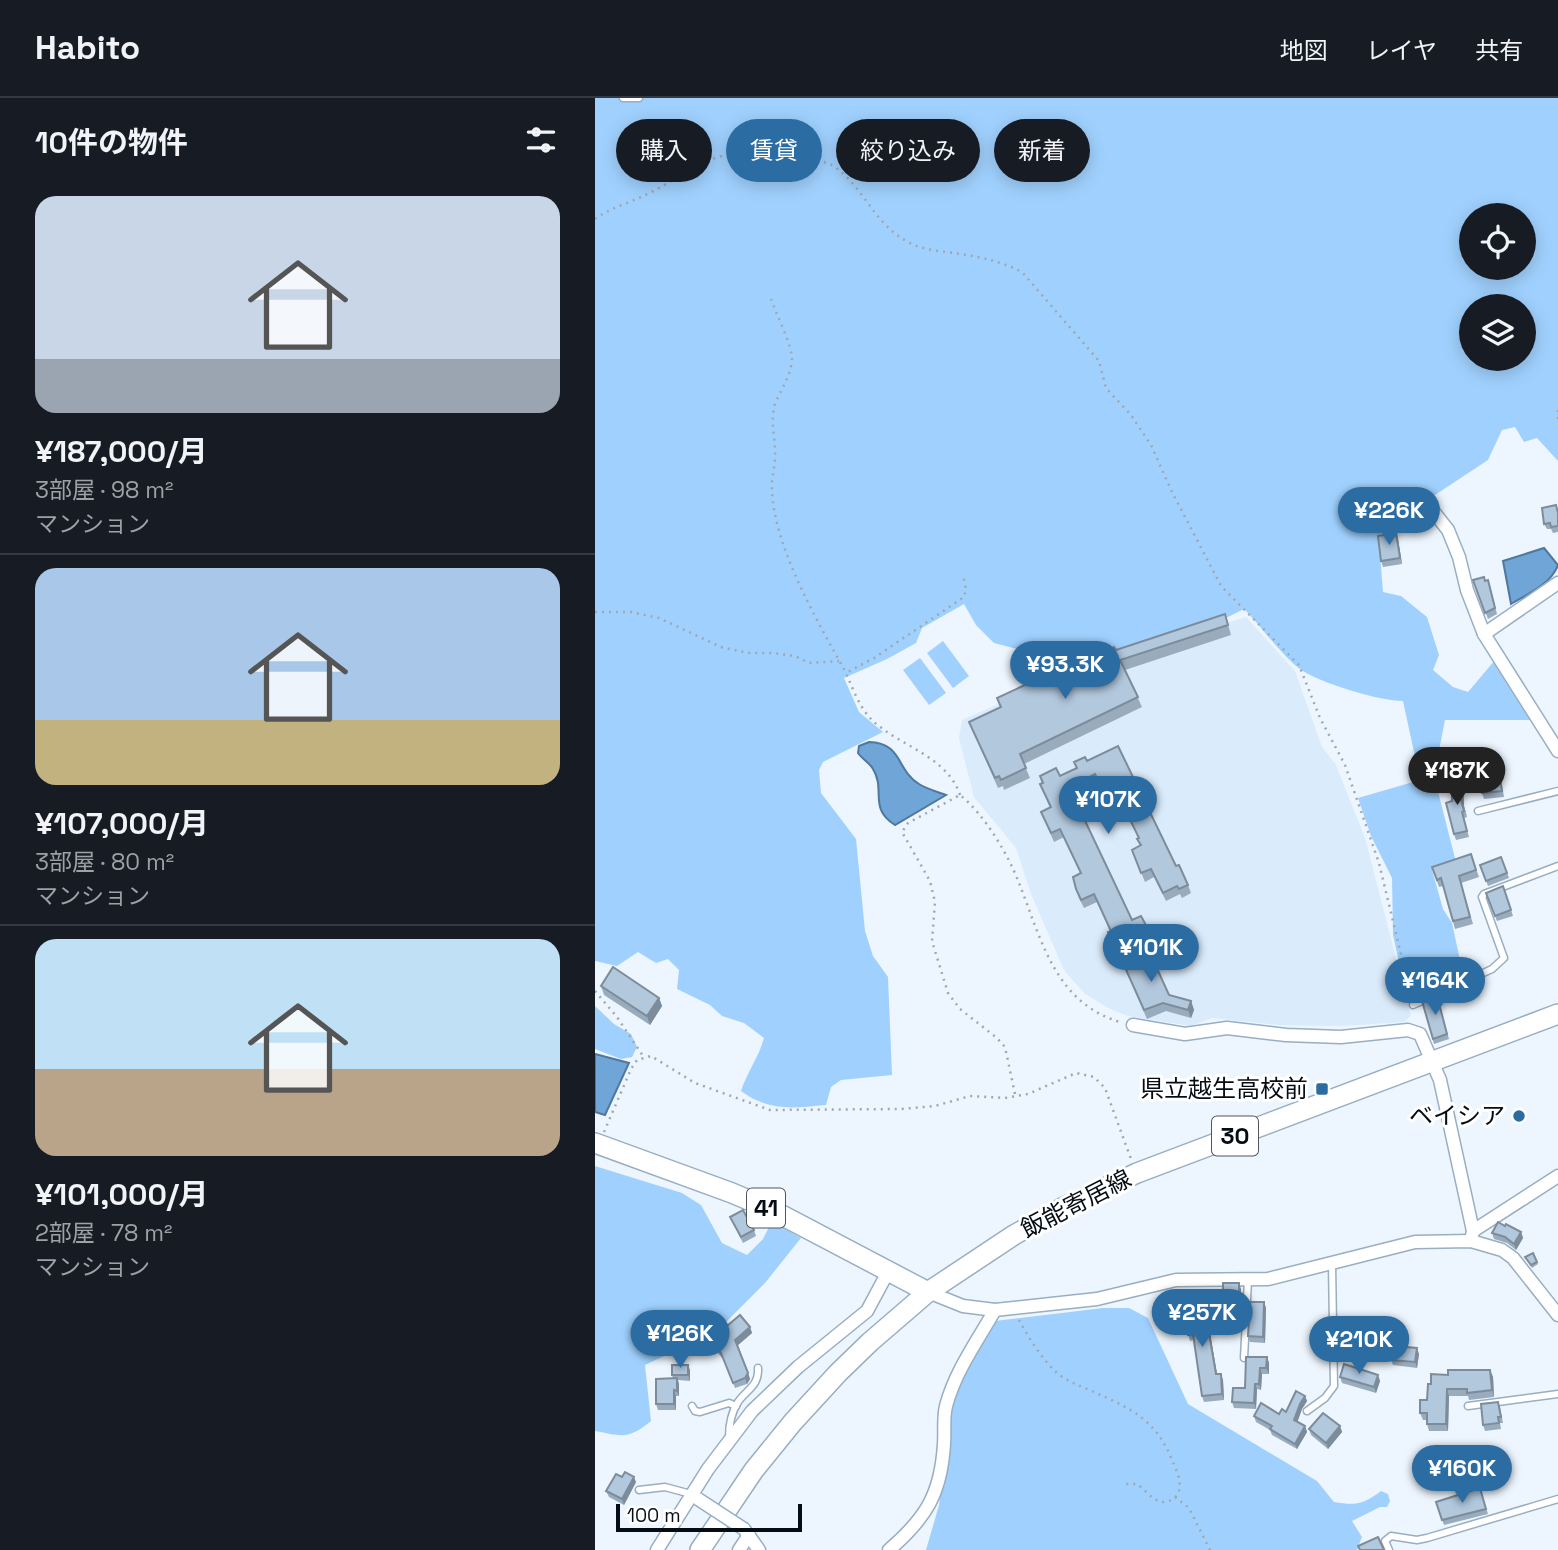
<!DOCTYPE html>
<html lang="ja">
<head>
<meta charset="utf-8">
<style>
	:root { --surface:#171b24; --page:#242831; --text:#f1f3f6; --muted:#9ea1a6; --line:#363941; --accent:#2b6da3 }
	body { margin:0; font-family:"Space Grotesk","Noto Sans JP",sans-serif; background:var(--page); color:var(--text); height:100vh; display:flex; flex-direction:column; font-size:26px; white-space:nowrap }
	* { box-sizing:border-box; margin:0 }
	p { font-size:23px; color:var(--muted) }
	.icon { flex:none; width:38px; height:38px; fill:none; stroke:currentColor; stroke-width:2; stroke-linecap:round; stroke-linejoin:round }
	.map { position:relative; flex:1; overflow:hidden }
	.side { display:flex; flex-direction:column; background:var(--surface); width:595px }
	.side>* { flex:none }
	.hud { position:absolute; left:21px; top:21px; width:665px; height:63px; display:flex; gap:14px }
	.fabs { position:absolute; left:864px; top:105px; display:grid; gap:14px }
	.fabs a { display:grid; place-items:center; width:77px; height:77px; border-radius:50%; background:var(--surface); box-shadow:0 4px 18px #0003; font-size:35px }
	.scale { position:absolute; left:21px; bottom:18px; width:186px; box-sizing:border-box; padding-left:7px; border:4px solid #060c13; border-top:0; font-size:19px; line-height:24px; white-space:nowrap; color:#060c13; -webkit-text-stroke:5px #fff; paint-order:stroke }
	.price { position:absolute; translate:-50% -60px; padding:0 16px; border-radius:24px; background:var(--accent); color:#fff; font-size:23px; line-height:46px; filter:drop-shadow(0 2px 4px #0008) }
	.price::after { content:''; position:absolute; left:50%; top:42px; width:21px; height:16px; margin-left:-10px; background:inherit; clip-path:polygon(0 0,100% 0,50% 100%) }
	.price.active { background:#222; color:#fff }
	ul { padding:0; list-style:none }
	li { display:grid; align-content:center; gap:14px; height:371px; padding:0 35px }
	li+li { border-top:2px solid var(--line) }
	li span { display:grid; place-items:center; height:217px; border-radius:21px; color:#555 }
	li>.icon { margin-inline-start:auto }
	span .icon { width:126px; height:126px; fill:#fffc; stroke-width:1 }
	li b { font-size:30px }
	h2 { display:flex; justify-content:space-between; align-items:center; height:84px; padding:0 35px; font-size:30px }
	.tag { padding:0 24px; border-radius:32px; background:var(--surface); box-shadow:0 4px 18px #0003; font-size:24px; line-height:63px }
	.tag.active { background:var(--accent); color:#fff }
	header { display:flex; align-items:center; gap:42px; box-sizing:border-box; height:98px; padding:0 35px; background:var(--surface); border-bottom:2px solid var(--line) }
	header strong { font-size:33px }
	nav { display:flex; gap:38px; margin-inline-start:auto; font-size:24px }
	main { display:flex; flex:1; min-height:0 }
	.map>svg:first-child { display:block }
	.built { fill:#daebfb }
	.green { fill:#a0d1fe; fill-rule:evenodd }
	.water { fill:#6fa5d7; stroke:#50779c; stroke-width:2 }
	.lines { fill:none; stroke-linecap:round; stroke-linejoin:round }
	.service-casing { stroke:#98aec3; stroke-width:9 }
	.minor-casing { stroke:#98aec3; stroke-width:15 }
	.primary-casing { stroke:#98aec3; stroke-width:22 }
	.path { stroke:#9fa7af; stroke-width:2.5; stroke-dasharray:2 5; stroke-linecap:butt }
	.service { stroke:#fff; stroke-width:6 }
	.minor { stroke:#fff; stroke-width:12 }
	.primary { stroke:#fff; stroke-width:19 }
	.minor-bridge-casing { stroke:#98aec3; stroke-width:15; stroke-linecap:butt }
	.minor-bridge { stroke:#fff; stroke-width:12 }
	.wall { fill:#99acbe }
	.shaded-wall { fill:#7d8c9b }
	.building { fill:#b2c8dd; stroke:#7d8c9b; stroke-width:2 }
	.poi-dot { fill:#2b6da3; stroke:#fff; stroke-width:2.5 }
	.labels { text-anchor:middle; stroke-width:6; stroke-linejoin:round; paint-order:stroke }
	.shield { fill:#fff; stroke:#51555a; stroke-width:2 }
	.shield-label { font-size:23px; font-weight:bold; fill:#060c13 }
	.poi-label { font-size:24px; fill:#060c13; stroke:#fff; text-anchor:end }
	.street-label { font-size:24px; fill:#060c13; stroke:#fff }
</style>
</head>
<body>
<header>
<strong>Habito</strong>
<nav><a>地図</a><a>レイヤ</a><a>共有</a></nav>
</header>
<main>
<section class="side">
<h2>10件の物件<svg class="icon" aria-label="filters" viewBox="0 0 24 24"><path d="M4 7h16M4 17h16"/><circle cx="9" cy="7" r="2"/><circle cx="15" cy="17" r="2"/></svg></h2>
<ul>
<li><span style="background:linear-gradient(#c9d6e8 75%,#9aa5b1 0)"><svg class="icon" aria-label="home" viewBox="0 0 24 24"><path d="M3 11l9-7 9 7M6 9v11h12V9"/></svg></span><div><b>¥187,000/月</b><p>3部屋 · 98 m²</p><p>マンション</p></div></li>
<li><span style="background:linear-gradient(#a9c7e8 70%,#c2b280 0)"><svg class="icon" aria-label="home" viewBox="0 0 24 24"><path d="M3 11l9-7 9 7M6 9v11h12V9"/></svg></span><div><b>¥107,000/月</b><p>3部屋 · 80 m²</p><p>マンション</p></div></li>
<li><span style="background:linear-gradient(#bfe0f5 60%,#b9a48a 0)"><svg class="icon" aria-label="home" viewBox="0 0 24 24"><path d="M3 11l9-7 9 7M6 9v11h12V9"/></svg></span><div><b>¥101,000/月</b><p>2部屋 · 78 m²</p><p>マンション</p></div></li>
</ul>
</section>
<div class="map">
<svg width="963" height="1452" viewBox="0 0 963 1452">
	<rect width="100%" height="100%" fill="#edf6ff"/>
	<path class="built" d="M651,519L700,573L727,649L741,667L770,740L816,918L809,924L746,928L684,927L617,920L596,928L533,918L515,911L490,896L469,872L436,796L421,750L379,699L364,640L367,622L482,571Z"/>
	<g class="green">
		<path d="M0,0H963V363L942,340L929,344L920,329L907,332L893,362L787,432L784,443L788,494L806,498L832,519L844,557L838,572L858,589L873,594L900,562L935,622H850L839,678L861,764L837,772L848,811L857,825L870,885L820,901L805,869L798,837L797,780L776,738L763,700L825,682L808,603C784,603 725,585 705,571C689,560 664,526 649,511L615,528L483,567L399,545L381,527L369,506L327,530L321,545L292,561L249,580L264,614L288,634L228,664L224,672L226,695L261,741L270,833L278,858L293,879L297,977L246,982L236,989L231,1007C197,1010 175,1014 146,993C152,974 164,959 169,940L149,925L127,918L115,907L82,891L84,872L73,861L61,865L43,854L22,868L0,863ZM877,117H929V170H877ZM877,208H929V261H877Z"/>
		<path d="M348,543L374,578L358,590L332,555Z"/>
		<path d="M325,560L351,595L334,607L308,572Z"/>
		<path d="M0,908L19,926L36,936L42,949L37,959L26,961L0,951Z"/>
		<path d="M0,1068L87,1095L106,1107L127,1145L152,1157L168,1141L177,1123L206,1140L170,1185L122,1233L50,1267L56,1323C33,1342 27,1338 0,1333Z"/>
		<path d="M508,1210H534L553,1220L593,1306L722,1383L739,1404C761,1408 769,1406 786,1393L793,1396L795,1403L792,1409H785L757,1423L767,1439L762,1452H331L344,1407L358,1302L370,1273L400,1223Z"/>
	</g>
	<g class="water">
		<path d="M949,450L963,467C956,486 933,496 916,506L908,463Z"/>
		<path d="M274,644C308,645 301,672 324,686C332,691 343,694 351,697L300,727C273,710 291,692 278,671C275,665 267,661 263,655L264,648Z"/>
		<path d="M0,956L34,965L10,1017L0,1014Z"/>
	</g>
	<g class="lines">
		<defs>
			<g id="service">
				<path d="M28,0H44"/>
				<path d="M883,713L963,693"/>
				<path d="M818,907L897,871L909,860L887,799L889,796L963,768"/>
				<path d="M649,1260L653,1182"/>
				<path d="M97,1308L100,1313L105,1314L134,1305L141,1308"/>
				<path d="M873,1308L963,1296"/>
				<path d="M712,1313L730,1300L739,1288L737,1166"/>
				<path d="M134,1339C134,1327 136,1315 143,1304C152,1291 164,1288 163,1270"/>
				<path d="M44,1392L70,1389L96,1396"/>
				<path d="M794,1452L790,1443L796,1438L822,1442L832,1440L963,1401"/>
			</g>
			<g id="minor">
				<path d="M834,408L853,432L864,459L872,492L889,536L963,653"/>
				<path d="M889,536L963,485"/>
				<path d="M538,927L590,936L632,930L691,937L746,939L813,932L825,936L845,982L878,1133L876,1143"/>
				<path d="M878,1133L963,1078"/>
				<path d="M333,1194L368,1208L400,1212L502,1201L581,1182L673,1181L820,1144L876,1143L907,1152L918,1160L963,1217"/>
				<path d="M149,1431L164,1452"/>
				<path d="M62,1452L113,1371L157,1313L203,1269L272,1213L293,1174"/>
				<path d="M144,1452L154,1437"/>
				<path d="M294,1452C331,1420 346,1396 349,1346C350,1334 348,1320 351,1308C360,1274 382,1243 400,1212"/>
			</g>
			<g id="primary">
				<path d="M0,1045L137,1095L177,1112L333,1194"/>
				<path d="M105,1452L159,1372L198,1324L243,1275L275,1244L333,1194L419,1137L467,1110L542,1075L963,916"/>
			</g>
		</defs>
		<use href="#service" class="service-casing"/>
		<use href="#minor" class="minor-casing"/>
		<use href="#primary" class="primary-casing"/>
		<g class="path">
			<path d="M0,121C15,110 32,106 48,98C83,83 110,54 151,55C169,55 186,62 203,63C216,64 229,61 240,69C270,91 279,126 313,144C329,153 348,153 365,156C387,159 407,164 427,174L504,263L511,290L536,317L556,347L577,394L626,488L704,567L725,620L750,667L784,765L816,898"/>
			<path d="M176,201C180,213 198,250 197,261C196,278 186,291 180,306C175,322 180,338 180,354C181,367 176,379 177,392C179,450 223,524 251,575"/>
			<path d="M963,312V326"/>
			<path d="M0,514H36L64,520L126,549L153,555H177L200,558L214,565L244,563"/>
			<path d="M365,697C352,658 306,649 278,623C265,611 258,591 251,575L279,560L369,499L371,492L368,476"/>
			<path d="M0,893L22,919L48,958"/>
			<path d="M420,996L410,949L402,940L365,911L353,895L337,843L340,804L335,783L307,734L313,725L365,697C389,716 413,756 424,785C447,843 460,906 528,925"/>
			<path d="M9,1034L36,971L42,962L56,958L100,985L175,1012L306,1011L340,1008L375,998L410,1000L433,996L481,975L499,979L510,990L536,1061"/>
			<path d="M424,1222C434,1240 446,1260 461,1274C472,1284 486,1288 499,1294C537,1311 561,1322 577,1362C581,1371 587,1383 584,1393C582,1400 574,1404 568,1404C557,1403 551,1392 542,1386H528"/>
			<path d="M580,1399L594,1410L615,1452"/>
		</g>
		<use href="#service" class="service"/>
		<use href="#minor" class="minor"/>
		<use href="#primary" class="primary"/>
		<defs>
			<path id="minor-bridge" d="M103,1401L149,1431"/>
		</defs>
		<use href="#minor-bridge" class="minor-bridge-casing"/>
		<use href="#minor-bridge" class="minor-bridge"/>
	</g>
	<g class="wall">
		<path d="M961,407L963,413V434L958,435L956,431H952L949,426Z"/>
		<path d="M801,435L803,441L807,466L788,469L786,463Z"/>
		<path d="M878,482L895,488L902,516L893,521Z"/>
		<path d="M630,516L636,537L530,572L547,609L429,666L435,680L409,692L408,688L403,690L374,624L406,609L402,600L521,552Z"/>
		<path d="M492,663L581,768L593,787L596,795L587,800L585,796L571,803L559,779L550,784L537,752L545,748L542,741L544,740L530,711L519,717L503,685L478,697L537,822L552,829L555,838L521,854L513,834L515,833L502,804L489,810L484,800L478,779L486,776L469,739L459,744L446,714L455,710L445,686L447,685L445,678H465L482,670L479,664Z"/>
		<path d="M866,677L868,682L869,708L872,719L869,720L874,739L861,742L859,736L857,703Z"/>
		<path d="M903,681H905L907,687L909,699L889,701L887,695Z"/>
		<path d="M876,756L884,779L866,785L878,826L860,831L848,788L844,789L837,769Z"/>
		<path d="M906,759L914,780L893,788L885,767Z"/>
		<path d="M908,788L918,818L902,823L891,795Z"/>
		<path d="M528,865L574,897L596,903L599,912L596,920L571,913L552,921Z"/>
		<path d="M6,888L64,900L67,908L55,927L9,897Z"/>
		<path d="M827,903H844L854,941L839,946Z"/>
		<path d="M135,1119L159,1132L161,1138L148,1145Z"/>
		<path d="M910,1128L926,1134L928,1140L921,1152L912,1145L899,1141L897,1135Z"/>
		<path d="M938,1155L943,1166L937,1170L930,1159Z"/>
		<path d="M646,1191V1210H631L628,1204Z"/>
		<path d="M669,1204L671,1210L670,1245L655,1244L653,1238Z"/>
		<path d="M611,1212L622,1276L628,1282L629,1302L609,1304L607,1298L599,1242L595,1243L592,1232H590L587,1227Z"/>
		<path d="M155,1229L157,1235L143,1247L155,1281L152,1286L140,1290L128,1261L122,1254L118,1240Z"/>
		<path d="M760,1230L761,1233L799,1239V1248L824,1256L822,1270L798,1267L796,1262L797,1252H764V1263L746,1261L744,1255Z"/>
		<path d="M672,1259L674,1265V1276H667L666,1292L662,1291L661,1311L639,1310L637,1304L650,1290Z"/>
		<path d="M95,1272V1283L83,1282L84,1286V1298H81V1312H63L61,1306L78,1281L77,1277Z"/>
		<path d="M895,1272L898,1279L899,1299L874,1302L873,1298H854L853,1333H834L832,1326V1322H828L825,1315L832,1302L836,1286L853,1277Z"/>
		<path d="M783,1277L785,1283L781,1295L747,1285L745,1279Z"/>
		<path d="M710,1298L712,1303L707,1311L702,1324L710,1328L712,1334L702,1351L677,1337L675,1332L661,1324L659,1318L691,1314Z"/>
		<path d="M905,1309L908,1325H905L906,1331L890,1333L888,1327Z"/>
		<path d="M745,1328L747,1334L733,1351L716,1337L714,1331Z"/>
		<path d="M41,1384L29,1407L14,1399L11,1393Z"/>
		<path d="M885,1390L893,1416L849,1427L841,1404Z"/>
	</g>
	<g class="shaded-wall">
		<path d="M801,435L803,441L807,466L805,460Z"/>
		<path d="M866,677L868,682L869,708L872,719L866,702Z"/>
		<path d="M64,900L67,908L55,927L52,918Z"/>
		<path d="M596,903L599,912L596,920L593,912Z"/>
		<path d="M926,1134L928,1140L921,1152L919,1146Z"/>
		<path d="M644,1185L646,1191V1210L644,1204Z"/>
		<path d="M669,1204L671,1210L670,1245L668,1239Z"/>
		<path d="M609,1206L611,1212L623,1282L621,1276Z"/>
		<path d="M155,1229L157,1235L142,1248L140,1242Z"/>
		<path d="M797,1233L799,1239V1252L797,1246Z"/>
		<path d="M762,1246L764,1252V1263L762,1258Z"/>
		<path d="M822,1250L824,1256L822,1270L820,1264Z"/>
		<path d="M672,1259L674,1265V1276L671,1270Z"/>
		<path d="M93,1267L95,1272V1283L93,1277Z"/>
		<path d="M665,1270L667,1276L666,1292L664,1286Z"/>
		<path d="M895,1272L898,1279L899,1299L897,1292Z"/>
		<path d="M153,1275L155,1281L152,1286L150,1280Z"/>
		<path d="M626,1276L628,1282L629,1302L627,1296Z"/>
		<path d="M783,1277L785,1283L781,1295L779,1289Z"/>
		<path d="M82,1280L84,1286V1298L82,1293Z"/>
		<path d="M660,1286L662,1291L661,1311L659,1305Z"/>
		<path d="M852,1291L854,1298L853,1333L851,1326Z"/>
		<path d="M79,1292L81,1298V1312L79,1306Z"/>
		<path d="M710,1298L712,1303L707,1311L701,1328L699,1322L705,1306Z"/>
		<path d="M710,1328L712,1334L702,1351L700,1346Z"/>
		<path d="M745,1328L747,1334L733,1351L731,1345Z"/>
		<path d="M39,1379L41,1384L29,1407L27,1401Z"/>
	</g>
	<g class="building">
		<path d="M961,407L963,415V428L956,429L955,425L949,426L947,410Z"/>
		<path d="M801,435L805,460L786,463L783,438Z"/>
		<path d="M889,479L890,483L893,482L900,510L890,515L878,482Z"/>
		<path d="M630,516L633,527L525,562L543,599L425,656L431,670L406,682L404,678L400,680L374,624L406,609L402,600L486,561L488,564L519,549L521,552Z"/>
		<path d="M523,648L581,768L584,767L593,787L584,791L582,788L568,795L556,771L546,775L537,752L546,747L542,741L544,740L526,703L516,708L500,676L474,689L537,822L546,818L552,829L518,845L513,834L516,833L499,796L486,802L481,791L478,779L486,775L465,731L456,735L446,714L456,709L445,686L448,685L445,678L461,670L465,678L482,670L479,664L490,659L492,663Z"/>
		<path d="M901,675L902,681H905L907,693L887,695L885,677Z"/>
		<path d="M857,677H866V702L869,713L867,714L872,733L859,736L851,705L857,703Z"/>
		<path d="M876,756L881,772L864,778L875,819L858,823L846,780L842,782L837,769Z"/>
		<path d="M906,759L912,775L891,783L885,767Z"/>
		<path d="M908,788L916,812L900,818L891,795Z"/>
		<path d="M554,853L574,897L596,903L593,912L568,905L549,912L528,865Z"/>
		<path d="M18,869L64,900L52,918L6,888Z"/>
		<path d="M842,898L852,936L838,941L827,903Z"/>
		<path d="M148,1112L159,1132L146,1139L135,1119Z"/>
		<path d="M903,1124L910,1128L911,1126L926,1134L919,1146L910,1139L897,1135Z"/>
		<path d="M938,1155L942,1164L936,1167L930,1159Z"/>
		<rect x="628" y="1185" width="16" height="19"/>
		<path d="M655,1204H669L668,1239L653,1238Z"/>
		<path d="M609,1206L621,1276H626L627,1296L607,1298L598,1236L593,1237L591,1226L587,1227L585,1210Z"/>
		<path d="M145,1217L155,1229L140,1242L153,1275L150,1280L138,1285L126,1255L120,1248L122,1246L118,1240Z"/>
		<path d="M760,1230V1233H797V1246H762V1258L744,1255L745,1231Z"/>
		<path d="M798,1248L822,1250L820,1264L796,1262Z"/>
		<path d="M651,1259H672L671,1270H665L664,1286H660L659,1305L637,1304L638,1290H650Z"/>
		<path d="M749,1266L783,1277L779,1289L745,1279Z"/>
		<rect x="77" y="1267" width="16" height="10"/>
		<path d="M853,1272H895L897,1292L872,1295V1291H852L851,1326H832V1315H825V1302H832L833,1286H836V1276L853,1277Z"/>
		<path d="M82,1280V1293L79,1292V1306H61V1281Z"/>
		<path d="M701,1293L710,1298L705,1306L699,1322L710,1328L700,1346L675,1331L677,1328L659,1318L666,1305L684,1316L687,1311L691,1314Z"/>
		<path d="M903,1304L906,1319H903L904,1325L888,1327L886,1306Z"/>
		<path d="M728,1315L745,1328L731,1345L714,1331Z"/>
		<path d="M30,1374L39,1379L27,1401L11,1393L21,1376L27,1379Z"/>
		<path d="M885,1390L891,1411L847,1422L841,1404Z"/>
		<path d="M783,1439L789,1452H765L763,1448Z"/>
	</g>
	<g class="poi-dot">
		<rect x="720" y="984" width="14" height="14" rx="3.5"/>
		<circle cx="924" cy="1018" r="7"/>
	</g>
	<g class="labels">
		<g class="shield">
			<rect x="617" y="1018.5" width="46" height="39" rx="5"/>
			<rect x="152" y="1090.5" width="38" height="39" rx="5"/>
		</g>
		<g class="shield-label">
			<text x="640" y="1046">30</text>
			<text x="171" y="1118">41</text>
		</g>
		<g class="poi-label">
			<text x="713" y="999">県立越生高校前</text>
			<text x="910" y="1026">ベイシア</text>
		</g>
		<g class="street-label">
			<text transform="translate(481 1106) rotate(-27)" y="8">飯能寄居線</text>
		</g>
	</g>
</svg>
<div class="fabs">
<a><svg class="icon" aria-label="locate" viewBox="0 0 24 24"><circle cx="12" cy="12" r="6"/><path d="M12 2v4M12 18v4M2 12h4M18 12h4"/></svg></a>
<a><svg class="icon" aria-label="layers" viewBox="0 0 24 24"><path d="M12 4l9 5-9 5-9-5zM3 14l9 5 9-5"/></svg></a>
</div>
<div class="scale">100 m</div>
<b class="price" style="left:794px;top:449px">¥226K</b>
<b class="price" style="left:470px;top:603px">¥93.3K</b>
<b class="price active" style="left:862px;top:709px">¥187K</b>
<b class="price" style="left:513px;top:738px">¥107K</b>
<b class="price" style="left:556px;top:886px">¥101K</b>
<b class="price" style="left:840px;top:919px">¥164K</b>
<b class="price" style="left:607px;top:1251px">¥257K</b>
<b class="price" style="left:85px;top:1272px">¥126K</b>
<b class="price" style="left:764px;top:1278px">¥210K</b>
<b class="price" style="left:867px;top:1407px">¥160K</b>
<div class="hud">
<a class="tag">購入</a>
<a class="tag active">賃貸</a>
<a class="tag">絞り込み</a>
<a class="tag">新着</a>
</div>
</div>
</main>
</body>
</html>
